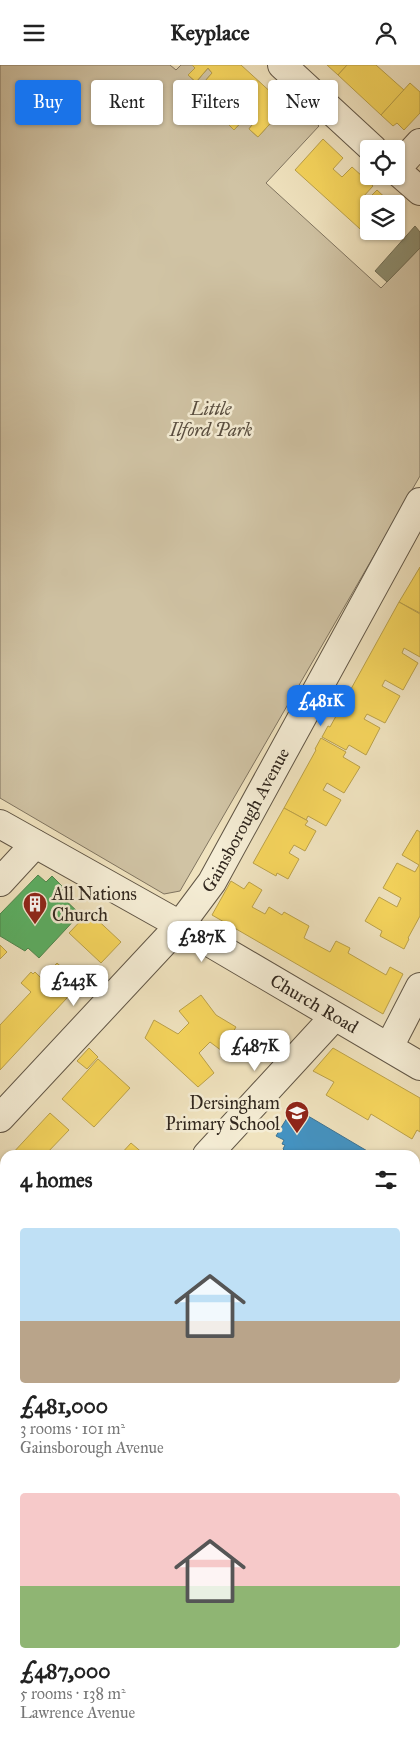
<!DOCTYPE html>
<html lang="en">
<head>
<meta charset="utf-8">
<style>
	:root { --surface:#fff; --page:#f6f6f6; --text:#222; --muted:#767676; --accent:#1a73e8 }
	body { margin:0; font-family:"IM FELL Great Primer",serif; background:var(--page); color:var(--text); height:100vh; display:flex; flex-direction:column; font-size:19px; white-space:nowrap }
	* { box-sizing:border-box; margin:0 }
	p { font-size:16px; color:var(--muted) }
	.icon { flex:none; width:28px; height:28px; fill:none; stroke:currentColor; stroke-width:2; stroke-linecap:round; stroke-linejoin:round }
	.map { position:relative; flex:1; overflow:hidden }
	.sheet { position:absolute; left:0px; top:1085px; width:420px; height:600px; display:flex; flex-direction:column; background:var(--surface); border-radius:15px 15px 0 0; box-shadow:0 1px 4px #0004 }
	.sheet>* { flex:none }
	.banner { position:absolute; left:15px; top:15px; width:390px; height:45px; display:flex; gap:10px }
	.tools { position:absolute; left:360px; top:75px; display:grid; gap:10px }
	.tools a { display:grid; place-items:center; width:45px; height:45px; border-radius:5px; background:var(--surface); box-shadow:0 1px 4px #0004; font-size:25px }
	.price { position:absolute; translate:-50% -42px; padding:0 11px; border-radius:10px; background:#fff; color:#222; font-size:16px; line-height:32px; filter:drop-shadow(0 1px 2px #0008) }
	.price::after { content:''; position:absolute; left:50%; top:30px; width:15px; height:11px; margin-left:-8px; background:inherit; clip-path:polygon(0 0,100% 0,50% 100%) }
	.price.active { background:var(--accent); color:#fff }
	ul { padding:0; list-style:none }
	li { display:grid; align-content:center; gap:10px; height:265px; padding:0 20px }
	li span { display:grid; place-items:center; height:155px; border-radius:5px; color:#555 }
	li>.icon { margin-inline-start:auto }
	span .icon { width:90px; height:90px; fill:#fffc; stroke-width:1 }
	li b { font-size:21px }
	h2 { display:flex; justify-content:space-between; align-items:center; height:60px; padding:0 20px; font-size:21px }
	.chip { padding:0 18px; border-radius:5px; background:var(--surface); box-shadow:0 1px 4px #0004; font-size:18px; line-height:45px }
	.chip.active { background:var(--accent); color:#fff }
	header { display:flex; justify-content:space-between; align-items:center; height:65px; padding:0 20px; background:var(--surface); font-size:22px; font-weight:800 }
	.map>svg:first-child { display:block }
	.green { fill:#d0c3a4; stroke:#807561 }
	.homes { fill:#f6d55c; stroke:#bba149 }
	.schools { fill:#4393c3; stroke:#3e7392 }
	.public { fill:#5aae61; stroke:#4e864d }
	.industry { fill:#8c8c6e; stroke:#716e56 }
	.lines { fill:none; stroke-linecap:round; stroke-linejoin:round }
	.minor-casing { stroke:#615646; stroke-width:30 }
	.major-casing { stroke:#31271e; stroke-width:30 }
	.minor { stroke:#f5edd5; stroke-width:28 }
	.major { stroke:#f0e3bf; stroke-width:28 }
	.labels { text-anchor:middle; stroke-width:5; stroke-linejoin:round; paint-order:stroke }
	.park-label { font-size:18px; font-style:italic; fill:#594e40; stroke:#f5edd5 }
	.street-label { font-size:18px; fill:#31271e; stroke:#f5edd5 }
	.poi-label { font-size:18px; fill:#31271e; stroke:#f5edd5; text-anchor:start }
</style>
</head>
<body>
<header><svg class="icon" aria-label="menu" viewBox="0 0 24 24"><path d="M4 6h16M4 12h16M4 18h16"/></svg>Keyplace<svg class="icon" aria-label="person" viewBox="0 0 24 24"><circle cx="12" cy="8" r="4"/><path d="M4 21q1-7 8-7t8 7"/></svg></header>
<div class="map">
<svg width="420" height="1685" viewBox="0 0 420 1685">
	<rect width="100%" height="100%" fill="#f0e3bf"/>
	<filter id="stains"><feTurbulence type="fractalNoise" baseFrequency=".004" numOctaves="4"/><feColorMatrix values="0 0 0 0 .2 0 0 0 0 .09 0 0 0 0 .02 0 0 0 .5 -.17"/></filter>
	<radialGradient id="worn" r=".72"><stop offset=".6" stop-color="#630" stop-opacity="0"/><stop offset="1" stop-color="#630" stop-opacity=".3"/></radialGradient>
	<path class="green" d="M0,0H170L176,5L181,0H192L195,3L188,10L196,17L208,3L212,8L200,22L215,36L227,22L232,27L221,39L233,49L226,57L234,65L245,53L252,60L249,64L258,72L291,35L319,61L266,118L381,223L420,183V411L180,826L164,829L0,733Z"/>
	<g class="homes">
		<path d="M192,0H241L286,41L258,72L249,64L252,60L245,53L234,65L226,57L233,49L221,39L232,27L227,22L215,36L200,22L212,8L208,3L196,17L188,10L195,3Z"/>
		<path d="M327,0H347L338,10Z"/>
		<path d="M347,0H376L404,25L381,50L338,10Z"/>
		<path d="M410,18L420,27V48L404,65L397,58L393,61L381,50Z"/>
		<path d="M323,74L343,93L333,104L342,112L352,102L373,121L363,132L367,135L377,125L392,139H369V166H376L370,173L295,105Z"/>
		<path d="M420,502V548L399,537Z"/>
		<path d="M399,537L420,549V592L404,583L402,588L418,598L403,625L385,615L382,621L400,631L385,658L367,649L364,654L380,663L366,690L349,680L346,685L322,672L328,661L330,662Z"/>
		<path d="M321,673L346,687L343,692L360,702L344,728L327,718L323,725L341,735L326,761L308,751L306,755L284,743L316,685L315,684Z"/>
		<path d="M284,743L308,756L305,760L316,766L305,786L294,780L289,788L299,794L288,814L277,808L276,811L253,798Z"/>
		<path d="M417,765L420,767V851L408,873L409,874L404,884L380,871L382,866L365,856L379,832L397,842L401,833L383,823L397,798L415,807L419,800L402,790Z"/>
		<path d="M231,816L244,824L249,817L262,825L252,842L265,849L269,842L282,850L284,847L309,861L304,873L330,887L336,876L350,883L348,888L386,910L390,902L403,909L383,949L212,850Z"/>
		<path d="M89,847L121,877L101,898L69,868Z"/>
		<path d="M0,880L7,887L0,894Z"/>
		<path d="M57,898L80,919L0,1005V960L31,927L21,918L31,907L33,909L35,907L42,914Z"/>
		<path d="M201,930L216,950L236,962L222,986L210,977L199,988L214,1008L198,1022L145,973L154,955L178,969L189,958L179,946Z"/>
		<path d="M89,983L98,992L87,1004L77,996Z"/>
		<path d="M333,983L420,1033V1067L417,1065L412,1074L371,1049L368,1055L326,1030L334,1017L313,1006Z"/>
		<path d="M98,994L130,1023L94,1062L62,1034Z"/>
		<path d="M50,1048L69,1065L45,1090H11Z"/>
		<path d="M131,1078L145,1090H120Z"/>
		<path d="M5,1097V1134L0,1140V1102Z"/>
		<path d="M5,1210V1227L0,1223V1216Z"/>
		<path d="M5,1233V1250L0,1245V1238Z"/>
		<path d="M0,1245L5,1250V1269L3,1271L0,1269Z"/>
		<path d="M420,1297V1324L415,1319V1302Z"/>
		<path d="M5,1357V1373L0,1368V1362Z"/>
		<path d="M0,1368L5,1373V1396L0,1392Z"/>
		<path d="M0,1392L5,1396V1410L0,1415Z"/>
		<path d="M420,1530V1560L415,1556V1537Z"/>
		<path d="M0,1558L5,1563V1579L3,1581L5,1583V1597L0,1592Z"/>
		<path d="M415,1565L420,1568V1611L415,1618Z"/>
		<path d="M5,1598V1626L0,1621V1603Z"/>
		<path d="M0,1634L5,1639V1650L0,1655Z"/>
		<path d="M56,1680H121L122,1682L119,1685H51Z"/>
		<path d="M230,1680H251L246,1685H235Z"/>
		<path d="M315,1680H370L367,1685H312Z"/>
	</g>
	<g class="schools">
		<path d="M303,1048L374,1090H289L283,1084L285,1080L282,1079L284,1075L276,1071L287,1053L294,1057L299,1049L302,1050Z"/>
		<path d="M415,1115L420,1120V1222L415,1227Z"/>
	</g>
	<path class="public" d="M38,810L46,817L52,811L64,823L59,829L80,849L39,893L28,883L25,886L0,871V849Z"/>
	<path class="industry" d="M415,161L420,167V183L387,217L375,206Z"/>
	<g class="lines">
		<defs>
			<g id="minor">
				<path d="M282,0L373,84"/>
				<path d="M396,104L420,78"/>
				<path d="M396,105L420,126"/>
				<path id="s1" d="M0,759L180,860L420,1001"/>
				<path d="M0,817L35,779"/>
				<path d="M389,982L420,922"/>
				<path id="s2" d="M0,1053L180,860L212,817L420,437"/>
				<path d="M207,1090L334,952"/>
				<path d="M0,1317L5,1312"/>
				<path d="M415,1677L420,1670"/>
				<path d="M189,1680L194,1685"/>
			</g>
			<g id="major">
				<path d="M415,1258L420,1253"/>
				<path d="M8,1685L13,1680"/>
			</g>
		</defs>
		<use href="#minor" class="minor-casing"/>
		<use href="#major" class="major-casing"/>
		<use href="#minor" class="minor"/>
		<use href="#major" class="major"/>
	</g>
	<defs>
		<symbol id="building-pin" viewBox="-11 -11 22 30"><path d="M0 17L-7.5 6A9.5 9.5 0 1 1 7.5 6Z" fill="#8f2418" stroke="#f5edd5"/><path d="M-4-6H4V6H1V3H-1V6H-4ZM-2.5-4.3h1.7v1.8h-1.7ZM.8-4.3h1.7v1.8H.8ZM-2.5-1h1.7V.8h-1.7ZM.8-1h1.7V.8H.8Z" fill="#fff"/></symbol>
		<symbol id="school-pin" viewBox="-11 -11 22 30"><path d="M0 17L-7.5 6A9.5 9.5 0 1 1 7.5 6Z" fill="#8f2418" stroke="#f5edd5"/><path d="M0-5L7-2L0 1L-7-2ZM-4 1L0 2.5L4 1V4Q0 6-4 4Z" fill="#fff"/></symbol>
	</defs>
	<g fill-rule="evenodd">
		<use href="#building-pin" x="21" y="825" width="28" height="38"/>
		<use href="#school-pin" x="283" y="1034" width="28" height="38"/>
	</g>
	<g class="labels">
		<g class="park-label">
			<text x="211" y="350">Little<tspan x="211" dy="21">Ilford Park</tspan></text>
		</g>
		<g class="street-label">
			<text dy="6" stroke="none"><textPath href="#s2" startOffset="388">Gainsborough Avenue</textPath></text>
			<text dy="6" stroke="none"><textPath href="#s1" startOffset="362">Church Road</textPath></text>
		</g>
		<g class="poi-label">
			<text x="52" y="835">All Nations<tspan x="52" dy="21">Church</tspan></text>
			<text x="280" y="1044" text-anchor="end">Dersingham<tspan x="280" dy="21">Primary School</tspan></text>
		</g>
	</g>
	<rect width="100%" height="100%" filter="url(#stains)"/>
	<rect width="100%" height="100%" fill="url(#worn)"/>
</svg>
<div class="tools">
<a><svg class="icon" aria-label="locate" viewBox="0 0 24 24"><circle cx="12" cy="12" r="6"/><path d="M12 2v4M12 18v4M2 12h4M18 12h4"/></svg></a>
<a><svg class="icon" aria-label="layers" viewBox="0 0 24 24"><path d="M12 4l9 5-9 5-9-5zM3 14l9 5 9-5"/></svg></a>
</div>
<b class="price active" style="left:321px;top:662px">£481K</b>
<b class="price" style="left:202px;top:898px">£287K</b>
<b class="price" style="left:74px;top:942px">£243K</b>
<b class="price" style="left:255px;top:1007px">£487K</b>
<div class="banner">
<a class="chip active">Buy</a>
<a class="chip">Rent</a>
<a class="chip">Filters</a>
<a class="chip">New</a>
</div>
<section class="sheet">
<h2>4 homes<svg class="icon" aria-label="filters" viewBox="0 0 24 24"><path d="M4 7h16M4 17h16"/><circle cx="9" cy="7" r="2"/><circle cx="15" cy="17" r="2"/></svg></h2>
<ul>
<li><span style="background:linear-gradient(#bfe0f5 60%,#b9a48a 0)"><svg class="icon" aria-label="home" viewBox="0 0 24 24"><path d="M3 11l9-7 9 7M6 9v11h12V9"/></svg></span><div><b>£481,000</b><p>3 rooms · 101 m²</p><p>Gainsborough Avenue</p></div></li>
<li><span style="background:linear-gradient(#f6c9c9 60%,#8fb573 0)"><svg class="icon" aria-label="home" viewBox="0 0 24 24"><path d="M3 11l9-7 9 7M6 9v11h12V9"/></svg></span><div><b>£487,000</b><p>5 rooms · 138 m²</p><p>Lawrence Avenue</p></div></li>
</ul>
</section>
</div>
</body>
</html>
